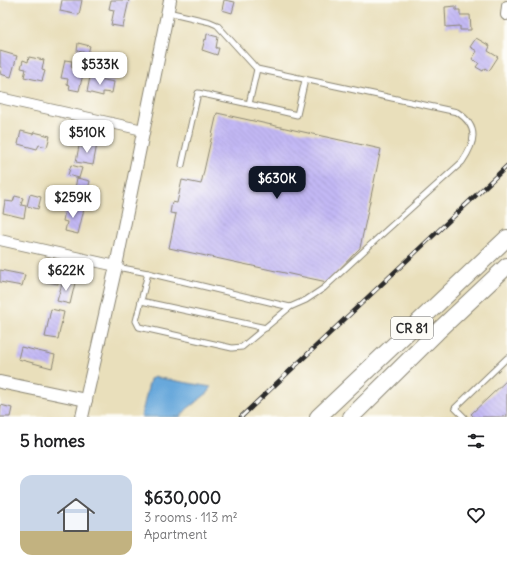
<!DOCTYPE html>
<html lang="en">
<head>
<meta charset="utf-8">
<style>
	:root { --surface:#fff; --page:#f2f2f2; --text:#202124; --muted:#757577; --line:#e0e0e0; --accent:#111827 }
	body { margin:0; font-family:Delius,sans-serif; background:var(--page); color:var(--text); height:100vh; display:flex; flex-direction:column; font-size:15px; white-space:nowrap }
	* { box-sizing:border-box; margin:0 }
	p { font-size:13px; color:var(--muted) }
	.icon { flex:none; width:22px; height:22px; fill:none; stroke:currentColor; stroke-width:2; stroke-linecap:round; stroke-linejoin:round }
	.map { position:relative; height:417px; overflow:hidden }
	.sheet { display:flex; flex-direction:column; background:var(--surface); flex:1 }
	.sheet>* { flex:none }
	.price { position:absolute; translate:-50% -34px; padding:0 9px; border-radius:8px; background:#fff; color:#222; font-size:13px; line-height:26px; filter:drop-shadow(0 1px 2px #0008) }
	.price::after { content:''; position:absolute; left:50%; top:24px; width:12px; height:9px; margin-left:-6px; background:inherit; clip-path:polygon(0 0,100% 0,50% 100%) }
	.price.active { background:var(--accent); color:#fff }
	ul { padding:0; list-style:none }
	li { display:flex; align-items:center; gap:12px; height:100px; padding:0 20px }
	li+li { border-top:1px solid var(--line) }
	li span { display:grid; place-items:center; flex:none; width:112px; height:80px; border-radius:12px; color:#555 }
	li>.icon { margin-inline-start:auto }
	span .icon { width:48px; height:48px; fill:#fffc; stroke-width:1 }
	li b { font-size:17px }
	h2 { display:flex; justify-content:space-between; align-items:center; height:48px; padding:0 20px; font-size:17px }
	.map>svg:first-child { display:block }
	.water { fill:#68a8db; stroke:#4a6a83 }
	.building { fill:url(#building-back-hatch) }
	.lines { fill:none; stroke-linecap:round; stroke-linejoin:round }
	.service-casing { stroke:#8a8573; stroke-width:7 }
	.minor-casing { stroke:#8a8573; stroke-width:12 }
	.tertiary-casing { stroke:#8a8573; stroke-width:14 }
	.trunk-casing { stroke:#8a8573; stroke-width:18 }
	.service { stroke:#fff; stroke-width:5 }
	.minor { stroke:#fff; stroke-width:10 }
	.tertiary { stroke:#fff; stroke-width:12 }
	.trunk { stroke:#fff; stroke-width:16 }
	.rail-casing { stroke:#2b2b2b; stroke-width:4.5 }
	.rail { stroke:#fdfcf7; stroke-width:3; stroke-dasharray:9; stroke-linecap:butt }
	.labels { text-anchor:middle; stroke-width:4; stroke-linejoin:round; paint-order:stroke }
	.shield { fill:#fdfcf7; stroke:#6a6a68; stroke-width:1 }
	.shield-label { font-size:13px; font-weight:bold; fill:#2b2b2b }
</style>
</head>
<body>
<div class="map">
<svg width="507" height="417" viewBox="0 0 507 417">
	<defs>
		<pattern id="building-back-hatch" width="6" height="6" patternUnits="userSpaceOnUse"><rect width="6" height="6" fill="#c2b8f4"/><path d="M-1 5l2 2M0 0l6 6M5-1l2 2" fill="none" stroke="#a79ed1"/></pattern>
	</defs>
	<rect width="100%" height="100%" fill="#fdfcf7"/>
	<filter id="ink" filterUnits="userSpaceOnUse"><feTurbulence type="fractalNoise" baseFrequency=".025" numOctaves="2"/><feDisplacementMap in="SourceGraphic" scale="8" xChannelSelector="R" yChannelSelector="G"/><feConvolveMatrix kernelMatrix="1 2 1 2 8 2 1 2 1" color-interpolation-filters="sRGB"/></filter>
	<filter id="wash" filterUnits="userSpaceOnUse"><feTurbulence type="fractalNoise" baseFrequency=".012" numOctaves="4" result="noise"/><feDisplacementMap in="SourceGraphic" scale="16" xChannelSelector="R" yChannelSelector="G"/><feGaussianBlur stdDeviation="0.9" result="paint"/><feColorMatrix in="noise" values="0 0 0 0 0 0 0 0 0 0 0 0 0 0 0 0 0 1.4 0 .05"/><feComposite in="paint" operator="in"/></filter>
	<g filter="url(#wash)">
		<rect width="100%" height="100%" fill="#e9dfbb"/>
		<path class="water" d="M155,377L160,378L211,387L209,392L187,409L180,417H141L150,379Z"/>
		<g id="blocks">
			<g class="building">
				<path d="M62,0H82L79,15L60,11Z"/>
				<path d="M111,0H129L123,27L111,25L114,10L109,9Z"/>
				<path d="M224,0L235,2L232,13L222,10Z"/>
				<path d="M456,6V10H460V15H470L471,30H460V26L446,27L445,7Z"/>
				<path d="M207,34L218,37L216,48H219L217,55L202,50L205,39L206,40Z"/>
				<path d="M476,38L490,46L488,51L498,57L489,71L485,68L483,71L476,67L479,63L472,59L477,51L470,47Z"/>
				<path d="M78,43L90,46L88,53L77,51Z"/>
				<path d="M0,51L17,56L11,77L0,74L2,67H0Z"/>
				<path d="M29,57L44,60L42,70L45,71L42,81L24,77L26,69L21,68L23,60L28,62Z"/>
				<path d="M65,60L72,61L71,67L84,70L79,91L69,89L70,85L67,84L68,79L61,78Z"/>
				<path d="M90,77L114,82L112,93L103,92V96L87,92Z"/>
				<path d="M217,113L381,149L360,248L327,282L169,248L176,214L170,213L172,202L177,203L182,180L201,184Z"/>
				<path d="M21,131L33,134L34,132L50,136L47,147L39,145L37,149L18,144Z"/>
				<path d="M74,131L86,133L83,144L72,142Z"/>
				<path d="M85,142L97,144L93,165L76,162L79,146L84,147Z"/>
				<path d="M71,165L82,168L79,178L68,175Z"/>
				<path d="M77,178L90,181L85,202L73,199Z"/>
				<path d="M30,194L41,197L38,209L27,206Z"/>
				<path d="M15,196L23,198L21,205L26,206L24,218L3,213L5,201L13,202Z"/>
				<path d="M66,205L84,209L78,234L65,231L67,222L63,221Z"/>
				<path d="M0,270L25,275L22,286L0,282Z"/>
				<path d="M48,273L59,275L58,284L47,282Z"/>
				<path d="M63,280L75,283L70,304L57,301Z"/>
				<path d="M51,309L64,312L58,339L45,337Z"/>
				<path d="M21,347L55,355L52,368L18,359Z"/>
				<path d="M507,380V417H474L471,414Z"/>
				<path d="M1,405L12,408L10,417H0Z"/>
			</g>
		</g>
	</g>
	<g filter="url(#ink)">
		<use href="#blocks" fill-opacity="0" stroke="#8a8573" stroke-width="1"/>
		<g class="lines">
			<defs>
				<g id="service">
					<path d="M249,104L297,115L305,80"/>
					<path d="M182,165L198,93L249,104L257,69"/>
					<path d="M117,267L148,273L136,321L139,327L232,348L242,347L290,307L306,300L324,288L380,236L462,162C475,143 480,127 457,112L257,69L217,25L210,22L168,12"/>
					<path d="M148,273L290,307"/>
					<path d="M141,301L266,328"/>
					<path d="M464,417L455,408L507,358"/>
				</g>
				<g id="minor">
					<path d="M506,15L507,6"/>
					<path d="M0,98L143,130"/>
					<path d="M0,240L116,266"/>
				</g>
				<g id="tertiary">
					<path d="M0,382L86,400"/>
					<path d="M82,417L116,266L170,0"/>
				</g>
				<g id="trunk">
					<path d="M318,417L507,238"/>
					<path d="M351,417L437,332L507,266"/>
				</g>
			</defs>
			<use href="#service" class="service-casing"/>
			<use href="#minor" class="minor-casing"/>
			<use href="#tertiary" class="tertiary-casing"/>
			<use href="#trunk" class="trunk-casing"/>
			<use href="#service" class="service"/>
			<use href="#minor" class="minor"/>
			<use href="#tertiary" class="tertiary"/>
			<use href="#trunk" class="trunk"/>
			<defs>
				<path id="rail" d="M241,417L507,166"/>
			</defs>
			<use href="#rail" class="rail-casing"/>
			<use href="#rail" class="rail"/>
		</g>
	</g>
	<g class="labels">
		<rect class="shield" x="391" y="317" width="42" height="22" rx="3"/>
		<g class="shield-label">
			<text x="412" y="333">CR 81</text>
		</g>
	</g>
</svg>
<b class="price" style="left:100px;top:86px">$533K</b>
<b class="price" style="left:87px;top:154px">$510K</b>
<b class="price active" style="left:277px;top:200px">$630K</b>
<b class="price" style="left:73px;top:219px">$259K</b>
<b class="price" style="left:66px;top:292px">$622K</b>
</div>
<section class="sheet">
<h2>5 homes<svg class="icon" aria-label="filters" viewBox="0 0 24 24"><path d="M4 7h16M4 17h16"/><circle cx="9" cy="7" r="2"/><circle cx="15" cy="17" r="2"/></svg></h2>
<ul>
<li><span style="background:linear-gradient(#c9d6e8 70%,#c2b280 0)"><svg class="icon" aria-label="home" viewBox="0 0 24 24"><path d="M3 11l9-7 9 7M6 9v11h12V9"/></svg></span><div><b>$630,000</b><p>3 rooms · 113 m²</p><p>Apartment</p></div><svg class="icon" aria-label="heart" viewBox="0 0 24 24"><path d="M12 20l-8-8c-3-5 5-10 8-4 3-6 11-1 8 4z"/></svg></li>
</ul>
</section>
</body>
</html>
